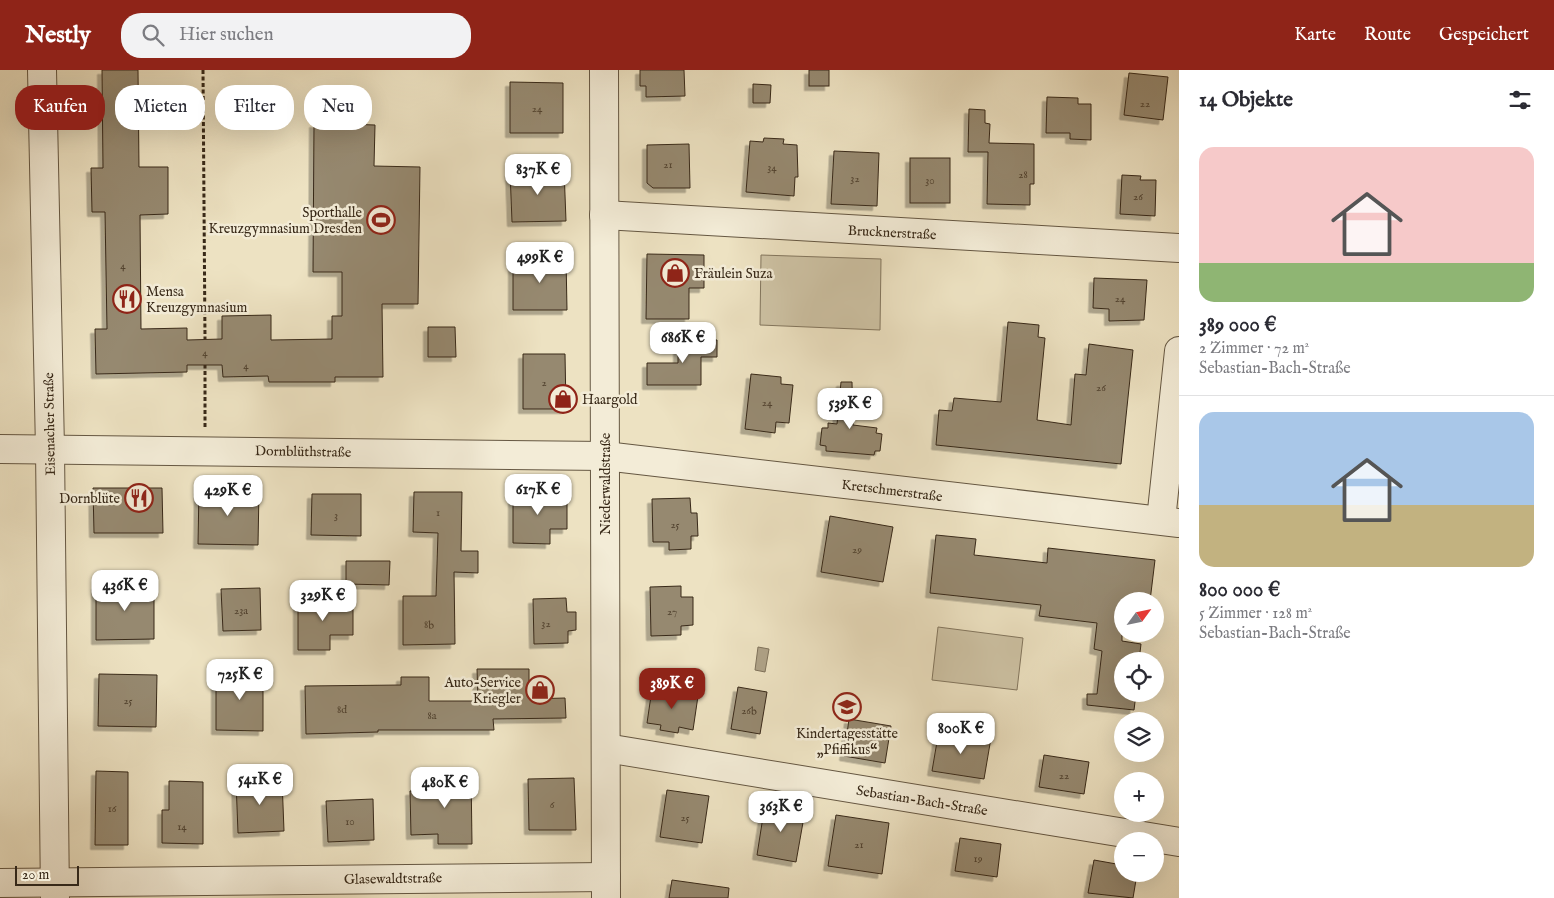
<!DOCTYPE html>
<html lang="de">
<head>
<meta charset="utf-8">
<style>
	:root { --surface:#fff; --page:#f2f2f3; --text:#2b2b33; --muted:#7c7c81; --line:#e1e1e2; --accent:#8f2418 }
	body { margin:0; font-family:"IM FELL English",serif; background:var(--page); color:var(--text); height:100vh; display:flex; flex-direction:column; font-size:19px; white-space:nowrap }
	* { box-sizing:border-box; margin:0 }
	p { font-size:16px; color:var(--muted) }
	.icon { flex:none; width:28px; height:28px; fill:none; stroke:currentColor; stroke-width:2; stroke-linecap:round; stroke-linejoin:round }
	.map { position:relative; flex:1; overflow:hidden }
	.side { display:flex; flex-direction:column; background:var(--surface); width:375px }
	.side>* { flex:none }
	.hud { position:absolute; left:15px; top:15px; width:475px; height:45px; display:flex; gap:10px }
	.needle { width:32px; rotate:57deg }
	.fabs { position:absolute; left:1114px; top:522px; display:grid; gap:10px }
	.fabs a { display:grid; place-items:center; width:50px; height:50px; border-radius:50%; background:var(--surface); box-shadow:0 5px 20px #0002; font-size:25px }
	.scale { position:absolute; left:15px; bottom:12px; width:64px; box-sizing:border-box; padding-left:5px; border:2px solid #382918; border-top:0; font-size:14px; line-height:18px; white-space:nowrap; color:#382918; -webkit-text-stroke:4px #f3ecd7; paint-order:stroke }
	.price { position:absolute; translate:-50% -42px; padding:0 11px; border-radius:10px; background:#fff; color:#222; font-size:16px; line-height:32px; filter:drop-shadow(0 1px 2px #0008) }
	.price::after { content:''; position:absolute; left:50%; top:30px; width:15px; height:11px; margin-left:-8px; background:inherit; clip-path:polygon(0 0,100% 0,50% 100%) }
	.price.selected { background:var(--accent); color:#fff }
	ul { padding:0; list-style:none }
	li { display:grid; align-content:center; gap:10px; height:265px; padding:0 20px }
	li+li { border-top:1px solid var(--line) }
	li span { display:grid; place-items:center; height:155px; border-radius:15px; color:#555 }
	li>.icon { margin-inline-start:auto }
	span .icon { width:90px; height:90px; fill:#fffc; stroke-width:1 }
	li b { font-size:21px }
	h2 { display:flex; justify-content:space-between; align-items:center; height:60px; padding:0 20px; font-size:21px }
	.chip { padding:0 18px; border-radius:20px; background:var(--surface); box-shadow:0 5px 20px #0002; font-size:18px; line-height:45px }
	.chip.selected { background:var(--accent); color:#fff }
	header { display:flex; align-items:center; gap:30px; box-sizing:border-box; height:70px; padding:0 25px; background:var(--accent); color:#fff }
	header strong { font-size:24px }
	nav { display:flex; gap:28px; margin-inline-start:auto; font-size:18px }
	.search { width:350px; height:45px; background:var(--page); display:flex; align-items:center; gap:12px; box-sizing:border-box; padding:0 18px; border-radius:20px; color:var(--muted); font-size:19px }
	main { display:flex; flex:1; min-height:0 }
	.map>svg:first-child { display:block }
	.green { fill:#cec3a5; stroke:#83765e }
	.water { fill:#afa388; stroke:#7f725b }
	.building { fill:#968970; stroke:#382918; filter:url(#shadow) }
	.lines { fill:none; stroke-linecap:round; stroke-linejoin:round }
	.minor-casing { stroke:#655742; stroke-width:30 }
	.path { stroke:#382918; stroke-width:3; stroke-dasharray:4 2.5; stroke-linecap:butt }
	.minor { stroke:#f3ecd7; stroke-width:28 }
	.labels { text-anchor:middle; stroke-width:5; stroke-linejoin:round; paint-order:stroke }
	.number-label { font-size:11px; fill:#50412e }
	.poi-label { font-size:14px; fill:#382918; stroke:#f3ecd7; text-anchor:end }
	.street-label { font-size:14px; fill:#382918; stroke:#f3ecd7 }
</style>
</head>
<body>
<header>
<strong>Nestly</strong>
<div class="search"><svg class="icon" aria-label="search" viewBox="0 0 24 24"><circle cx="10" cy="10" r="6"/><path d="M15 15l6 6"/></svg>Hier suchen</div>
<nav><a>Karte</a><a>Route</a><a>Gespeichert</a></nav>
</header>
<main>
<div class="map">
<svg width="1179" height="828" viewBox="0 0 1179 828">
	<defs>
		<filter id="shadow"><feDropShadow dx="-4.5" dy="4.5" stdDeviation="0" flood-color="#0004"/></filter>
	</defs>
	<rect width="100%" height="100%" fill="#ede2c2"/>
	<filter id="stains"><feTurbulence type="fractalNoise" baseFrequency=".004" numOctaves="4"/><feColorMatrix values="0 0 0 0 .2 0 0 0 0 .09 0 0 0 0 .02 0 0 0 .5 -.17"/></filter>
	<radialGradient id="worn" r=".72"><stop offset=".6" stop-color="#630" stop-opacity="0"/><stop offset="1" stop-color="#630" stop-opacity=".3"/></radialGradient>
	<g class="green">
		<path d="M761,185L881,189L880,260L760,255Z"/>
		<path d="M938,557L1023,568L1017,620L932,610Z"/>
	</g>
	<path class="water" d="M758,577L769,579L765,602L755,600Z"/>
	<g class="building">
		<path d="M102,0H138L139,97H168V144L140,145L141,259L187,258V270L222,269V246L271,245V270L332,269V246H342V202H313L314,53L375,55L374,96L420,97L418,234H382L383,307H335V312H269L268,306L223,307L222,295H187V302L96,304L95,259H107L105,142H92L91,98H103Z"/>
		<path d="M640,0H684L685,26L646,27V16H640Z"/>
		<rect x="809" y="0" width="20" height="16"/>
		<path d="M1129,3L1168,7L1163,50L1124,45Z"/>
		<path d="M510,12L563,13V63H510Z"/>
		<path d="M753,14L771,15L770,33H753Z"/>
		<path d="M1047,27L1078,28V34H1091V70L1070,69V63H1046Z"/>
		<path d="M969,39L985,40V53L990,54L989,73L1034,74V114H1030V135L987,134L988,82H968Z"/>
		<path d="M764,68L784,69L783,74L797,75L798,107H795L794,126L746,122L750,71L763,72Z"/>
		<path d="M689,74L690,118H653L647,113V75Z"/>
		<path d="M834,81L879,83L877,136L831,134Z"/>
		<rect x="910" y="88" width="40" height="45"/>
		<path d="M564,99L566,151L512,152L510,101Z"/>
		<path d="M1122,105L1141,106L1140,110H1156L1155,146L1120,144Z"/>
		<path d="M647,184L704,185V218H689V249H646Z"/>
		<path d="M513,188H566L567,240H513Z"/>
		<path d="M1094,208L1147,210L1144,250L1109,251V239L1093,238Z"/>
		<path d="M1008,252L1039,255L1038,267L1045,268L1037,350L1071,355L1075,304L1086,305L1089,274L1133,280L1121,394L936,375L939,340L952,341L954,328L1001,332Z"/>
		<path d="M428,257H455L456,287H428Z"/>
		<path d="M678,269L717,270V287H701V315H647V293H678Z"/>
		<path d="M523,284H565L566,339H523Z"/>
		<path d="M751,304L781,307V314L793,315L789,353L776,352L775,363L745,359Z"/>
		<path d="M841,312H852L853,355L877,358L876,363L882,364L880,381H875L874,385L826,381V376L820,375L822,358H828V353L837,354Z"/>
		<path d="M93,418H162L163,463H94Z"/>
		<path d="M199,419L259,420L258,475L198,474Z"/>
		<path d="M414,422H462L461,481H478V503L454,502L455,574L403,575V526H436L438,463L413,462Z"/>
		<path d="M513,423H567V459H550V474L513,473Z"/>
		<path d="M312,424H361V466L311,465Z"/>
		<path d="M690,428L691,443H697L698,466H691V479L669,480V472H653L652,429Z"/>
		<path d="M830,446L893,457L883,512L821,502Z"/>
		<path d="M936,465L976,469L974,485L1047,493L1048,478L1155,490L1150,531H1122V571L1141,574L1139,591H1122V624H1136L1134,640L1087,635V624H1097L1102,581L1094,579L1097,553L1039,546L1041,535L930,523Z"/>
		<path d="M346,491H390L389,515L346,514Z"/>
		<path d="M154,514V569L96,570V515Z"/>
		<path d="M681,516V527H693V555L681,556V565L651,566L650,517Z"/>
		<path d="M260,518L261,560L223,561L221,519Z"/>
		<path d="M566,528L567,542H576V560L568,561V573L534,574L533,529Z"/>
		<path d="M353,529V565H330V580H298V530Z"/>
		<path d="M477,599H529V629L565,628L566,648L493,649L494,660H378V662L306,664L305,616L401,615V607H429V631H478Z"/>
		<path d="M216,602H263V661L216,660Z"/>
		<path d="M99,604L157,605L156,657L98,656Z"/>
		<path d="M738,617L767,622L760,664L731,659Z"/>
		<path d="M652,619L698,626L693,660L679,657L678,663L660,660L661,655L647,653Z"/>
		<path d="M849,649L891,656L885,693L844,686Z"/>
		<path d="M939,660L991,668L984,709L932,701Z"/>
		<path d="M1044,685L1089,692L1084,724L1039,717Z"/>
		<path d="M96,701L128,702V775H95Z"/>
		<path d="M436,702H471L472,774H438V764L411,765L410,721L437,720Z"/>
		<path d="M574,708L576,760H529L528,709Z"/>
		<path d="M282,709L284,761L238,763L236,711Z"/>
		<path d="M169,711L203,712V774L162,773V740H169Z"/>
		<path d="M667,720L709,726L702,773L660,767Z"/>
		<path d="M373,729L374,770L328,772L326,731Z"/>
		<path d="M765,734L805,741L796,792L757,785Z"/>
		<path d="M836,745L889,753L882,804L828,796Z"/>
		<path d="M960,768L1001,774L997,807L955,801Z"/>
		<path d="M1094,790L1122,795V804H1137L1133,828L1088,823Z"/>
		<path d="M672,810L729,818L728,828H669Z"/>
	</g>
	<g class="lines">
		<defs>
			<g id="minor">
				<path d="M42,0L50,379L55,828"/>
				<path d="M604,0L606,828"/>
				<path d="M604,145L1179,178"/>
				<path d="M0,379L605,386L1179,453"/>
				<path d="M1161,450L1179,281"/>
				<path d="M606,678L1179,772"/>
				<path d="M0,813L606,807"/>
			</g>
		</defs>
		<use href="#minor" class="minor-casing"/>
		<g class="path">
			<path d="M203,0L205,269"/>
			<path d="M205,357V295"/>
		</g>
		<use href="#minor" class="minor"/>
	</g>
	<defs>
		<symbol id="stadium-ring" viewBox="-11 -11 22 22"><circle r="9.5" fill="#f3ecd7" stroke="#8f2418" stroke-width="1.5"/><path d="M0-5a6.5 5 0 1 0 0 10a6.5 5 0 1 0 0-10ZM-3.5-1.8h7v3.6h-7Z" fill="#8f2418"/></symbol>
		<symbol id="shop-ring" viewBox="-11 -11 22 22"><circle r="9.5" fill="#f3ecd7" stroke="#8f2418" stroke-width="1.5"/><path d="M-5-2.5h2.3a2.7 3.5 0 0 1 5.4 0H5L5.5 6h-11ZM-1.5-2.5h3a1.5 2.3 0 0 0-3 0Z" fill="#8f2418"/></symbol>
		<symbol id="restaurant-ring" viewBox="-11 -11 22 22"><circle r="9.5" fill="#f3ecd7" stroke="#8f2418" stroke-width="1.5"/><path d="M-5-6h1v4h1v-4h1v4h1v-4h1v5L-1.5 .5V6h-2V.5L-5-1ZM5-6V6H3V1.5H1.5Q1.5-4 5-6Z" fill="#8f2418"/></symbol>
		<symbol id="school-ring" viewBox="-11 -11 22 22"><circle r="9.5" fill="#f3ecd7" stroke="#8f2418" stroke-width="1.5"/><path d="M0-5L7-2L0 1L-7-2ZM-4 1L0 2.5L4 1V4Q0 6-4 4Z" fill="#8f2418"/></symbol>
	</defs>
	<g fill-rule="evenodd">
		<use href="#stadium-ring" x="365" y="134" width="32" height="32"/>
		<use href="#shop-ring" x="659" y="187" width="32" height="32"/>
		<use href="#restaurant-ring" x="111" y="213" width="32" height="32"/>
		<use href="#shop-ring" x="547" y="313" width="32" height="32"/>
		<use href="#restaurant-ring" x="123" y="412" width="32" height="32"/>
		<use href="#shop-ring" x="524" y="604" width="32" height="32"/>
		<use href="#school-ring" x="831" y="621" width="32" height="32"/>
	</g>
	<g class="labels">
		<g class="number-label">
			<text x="1145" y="37">22</text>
			<text x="537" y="42">24</text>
			<text x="668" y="98">21</text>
			<text x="772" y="101">34</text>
			<text x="1023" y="108">28</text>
			<text x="855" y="112">32</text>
			<text x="930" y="114">30</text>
			<text x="1138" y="130">26</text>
			<text x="123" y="199">4</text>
			<text x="1120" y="232">24</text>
			<text x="205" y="286">4</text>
			<text x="246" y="299">4</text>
			<text x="544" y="316">2</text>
			<text x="1101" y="321">26</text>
			<text x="767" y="336">24</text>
			<text x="438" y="446">1</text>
			<text x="336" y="449">3</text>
			<text x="675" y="458">25</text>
			<text x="857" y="483">29</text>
			<text x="241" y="544">23a</text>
			<text x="672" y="545">27</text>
			<text x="546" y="557">32</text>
			<text x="429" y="558">8b</text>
			<text x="128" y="634">25</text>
			<text x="342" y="643">8d</text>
			<text x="749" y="644">26b</text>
			<text x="432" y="649">8a</text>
			<text x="1064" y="709">22</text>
			<text x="552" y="738">6</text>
			<text x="112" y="742">16</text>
			<text x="685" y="751">25</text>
			<text x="350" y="755">10</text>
			<text x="182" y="760">14</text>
			<text x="859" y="778">21</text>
			<text x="978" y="792">19</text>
		</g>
		<g class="poi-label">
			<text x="362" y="147">Sporthalle<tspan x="362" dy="16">Kreuzgymnasium Dresden</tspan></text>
			<text x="694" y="208" text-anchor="start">Fräulein Suza</text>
			<text x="146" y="226" text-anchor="start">Mensa<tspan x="146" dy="16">Kreuzgymnasium</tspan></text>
			<text x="582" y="334" text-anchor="start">Haargold</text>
			<text x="120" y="433">Dornblüte</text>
			<text x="521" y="617">Auto-Service<tspan x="521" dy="16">Kriegler</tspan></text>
			<text x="847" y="668" text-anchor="middle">Kindertagesstätte<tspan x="847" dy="16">„Pfiffikus“</tspan></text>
		</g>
		<g class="street-label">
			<text transform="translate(892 162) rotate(3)" y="5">Brucknerstraße</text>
			<text transform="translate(49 354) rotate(-91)" y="5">Eisenacher Straße</text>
			<text transform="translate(303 381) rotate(1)" y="5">Dornblüthstraße</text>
			<text transform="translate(605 414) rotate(-90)" y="5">Niederwaldstraße</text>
			<text transform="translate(892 420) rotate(7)" y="5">Kretschmerstraße</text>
			<text transform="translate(922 730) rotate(9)" y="5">Sebastian-Bach-Straße</text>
			<text transform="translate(393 808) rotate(-1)" y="5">Glasewaldtstraße</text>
		</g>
	</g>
	<rect width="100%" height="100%" filter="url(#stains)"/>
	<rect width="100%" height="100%" fill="url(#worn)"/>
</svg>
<div class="fabs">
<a><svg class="needle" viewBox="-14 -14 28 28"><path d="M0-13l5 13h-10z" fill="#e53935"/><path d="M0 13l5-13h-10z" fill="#7c7c81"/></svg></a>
<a><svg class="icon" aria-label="locate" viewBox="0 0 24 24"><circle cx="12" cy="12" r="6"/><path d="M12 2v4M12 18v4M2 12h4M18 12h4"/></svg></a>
<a><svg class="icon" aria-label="layers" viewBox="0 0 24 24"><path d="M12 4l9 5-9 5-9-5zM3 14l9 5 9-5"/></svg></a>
<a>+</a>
<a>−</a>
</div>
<div class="scale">20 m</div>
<b class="price" style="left:538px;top:126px">837K €</b>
<b class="price" style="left:540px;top:214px">499K €</b>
<b class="price" style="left:683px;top:294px">686K €</b>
<b class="price" style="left:850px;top:360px">539K €</b>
<b class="price" style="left:538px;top:446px">617K €</b>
<b class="price" style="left:228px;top:447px">429K €</b>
<b class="price" style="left:125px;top:542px">436K €</b>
<b class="price" style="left:323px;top:552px">329K €</b>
<b class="price" style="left:240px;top:631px">725K €</b>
<b class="price selected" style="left:672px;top:640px">389K €</b>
<b class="price" style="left:961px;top:685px">800K €</b>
<b class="price" style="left:260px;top:736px">541K €</b>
<b class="price" style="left:445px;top:739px">480K €</b>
<b class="price" style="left:781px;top:763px">363K €</b>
<div class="hud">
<a class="chip selected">Kaufen</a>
<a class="chip">Mieten</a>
<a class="chip">Filter</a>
<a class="chip">Neu</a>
</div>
</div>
<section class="side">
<h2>14 Objekte<svg class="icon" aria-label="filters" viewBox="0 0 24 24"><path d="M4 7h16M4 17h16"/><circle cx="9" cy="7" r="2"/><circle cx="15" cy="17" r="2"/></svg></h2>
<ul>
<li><span style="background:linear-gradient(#f6c9c9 75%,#8fb573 0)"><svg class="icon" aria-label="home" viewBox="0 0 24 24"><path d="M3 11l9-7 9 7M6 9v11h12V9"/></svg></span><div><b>389 000 €</b><p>2 Zimmer · 72 m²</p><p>Sebastian-Bach-Straße</p></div></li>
<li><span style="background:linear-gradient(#a9c7e8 60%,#c2b280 0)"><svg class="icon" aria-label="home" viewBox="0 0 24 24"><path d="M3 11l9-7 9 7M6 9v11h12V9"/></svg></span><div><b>800 000 €</b><p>5 Zimmer · 128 m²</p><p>Sebastian-Bach-Straße</p></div></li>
</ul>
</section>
</main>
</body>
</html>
